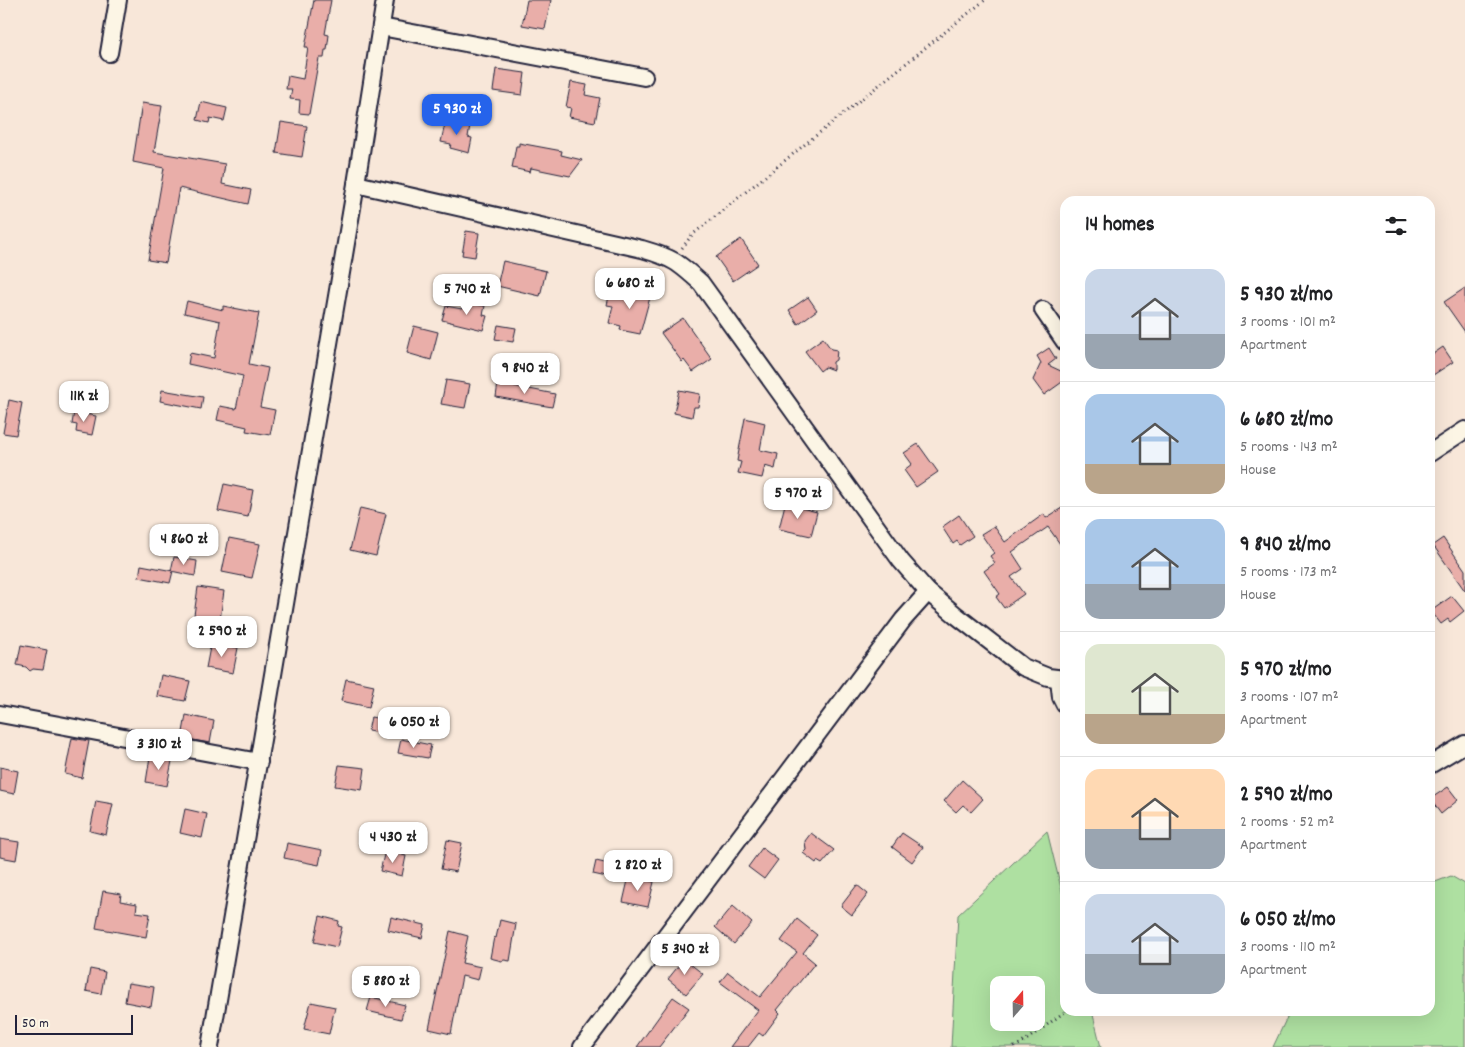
<!DOCTYPE html>
<html lang="en">
<head>
<meta charset="utf-8">
<style>
	:root { --surface:#fff; --page:#f2f2f2; --text:#202124; --muted:#757577; --line:#e0e0e0; --accent:#2563eb }
	body { margin:0; font-family:Dekko,sans-serif; background:var(--page); color:var(--text); height:100vh; display:flex; flex-direction:column; font-size:19px; white-space:nowrap }
	* { box-sizing:border-box; margin:0 }
	p { font-size:16px; color:var(--muted) }
	.icon { flex:none; width:28px; height:28px; fill:none; stroke:currentColor; stroke-width:2; stroke-linecap:round; stroke-linejoin:round }
	.map { position:relative; flex:1; overflow:hidden }
	.drawer { position:absolute; left:1060px; top:196px; width:375px; height:820px; display:flex; flex-direction:column; background:var(--surface); border-radius:15px; box-shadow:0 5px 20px #0002 }
	.drawer>* { flex:none }
	.needle { width:32px; rotate:20deg }
	.fabs { position:absolute; left:990px; top:976px; display:grid; gap:10px }
	.fabs a { display:grid; place-items:center; width:55px; height:55px; border-radius:10px; background:var(--surface); box-shadow:0 5px 20px #0002; font-size:25px }
	.scale { position:absolute; left:15px; bottom:12px; width:118px; box-sizing:border-box; padding-left:5px; border:2px solid #22223b; border-top:0; font-size:14px; line-height:18px; white-space:nowrap; color:#22223b; -webkit-text-stroke:4px #fcf5e5; paint-order:stroke }
	.price { position:absolute; translate:-50% -42px; padding:0 11px; border-radius:10px; background:#fff; color:#222; font-size:16px; line-height:32px; filter:drop-shadow(0 1px 2px #0008) }
	.price::after { content:''; position:absolute; left:50%; top:30px; width:15px; height:11px; margin-left:-8px; background:inherit; clip-path:polygon(0 0,100% 0,50% 100%) }
	.price.active { background:var(--accent); color:#fff }
	ul { padding:0; list-style:none }
	li { display:flex; align-items:center; gap:15px; height:125px; padding:0 25px }
	li+li { border-top:1px solid var(--line) }
	li span { display:grid; place-items:center; flex:none; width:140px; height:100px; border-radius:15px; color:#555 }
	li>.icon { margin-inline-start:auto }
	span .icon { width:60px; height:60px; fill:#fffc; stroke-width:1 }
	li b { font-size:21px }
	h2 { display:flex; justify-content:space-between; align-items:center; height:60px; padding:0 25px; font-size:21px }
	.map>svg:first-child { display:block }
	.green { fill:#aee0a1; stroke:#68816e; fill-rule:evenodd }
	.building { fill:#e9aea9; stroke:#22223b }
	.lines { fill:none; stroke-linecap:round; stroke-linejoin:round }
	.minor-casing { stroke:#22223b; stroke-width:20 }
	.path { stroke:#22223b; stroke-width:3; stroke-dasharray:1 4; stroke-linecap:butt }
	.minor { stroke:#fcf5e5; stroke-width:16 }
</style>
</head>
<body>
<div class="map">
<svg width="1465" height="1047" viewBox="0 0 1465 1047">
	<rect width="100%" height="100%" fill="#f8e7d9"/>
	<filter id="ink" filterUnits="userSpaceOnUse"><feTurbulence type="fractalNoise" baseFrequency=".02" numOctaves="2"/><feDisplacementMap in="SourceGraphic" scale="10" xChannelSelector="R" yChannelSelector="G"/><feConvolveMatrix kernelMatrix="1 2 1 2 8 2 1 2 1" color-interpolation-filters="sRGB"/></filter>
	<g filter="url(#ink)">
		<g class="green">
			<path d="M1047,831L1065,904V1011H1092L1101,1047H951L958,915ZM999,985H1036V1022H999Z"/>
			<path d="M1451,876L1465,884V1047H1273L1290,1011H1430V884Z"/>
		</g>
		<g class="building">
			<path d="M314,0H331L325,34L329,35L327,50H325L324,58H319L309,114L299,113L300,100L290,99L292,89H286L288,76L303,79L308,47H305Z"/>
			<path d="M527,0H551L545,29L522,25Z"/>
			<path d="M496,69L525,73L522,95L493,91Z"/>
			<path d="M571,82L587,85L585,95L600,98L595,122L569,117L571,108L566,107Z"/>
			<path d="M201,102L227,108L224,121L210,118L209,123L197,120Z"/>
			<path d="M142,103L162,106L154,152L225,164L222,184L251,190L248,204L179,188L166,263L148,260L164,168L133,162Z"/>
			<path d="M446,119L470,125L468,137L472,138L469,153L450,148L451,144L441,142Z"/>
			<path d="M281,122L307,126L302,157L276,153Z"/>
			<path d="M519,143L562,151L561,155L582,160L570,176L531,168L530,172L512,168L516,146H519Z"/>
			<path d="M466,231L479,233L475,257L462,255Z"/>
			<path d="M741,239L758,264L733,281L716,257Z"/>
			<path d="M503,261L546,271L540,296L497,286Z"/>
			<path d="M636,287L652,290L640,334L620,330L621,326L609,323L613,306L607,305L610,292L634,297Z"/>
			<path d="M1465,288V332L1444,302Z"/>
			<path d="M808,297L817,310L798,324L789,310Z"/>
			<path d="M187,301L223,310V306L259,313L249,364L268,368L260,407L275,410L270,435L246,431L247,427L217,420L220,406L236,409L243,376L188,364L190,353L214,358L220,321L184,313Z"/>
			<path d="M464,302L485,306L483,315L487,316L483,330L442,320L446,306L462,309Z"/>
			<path d="M683,318L712,359L693,372L684,360L682,362L661,333Z"/>
			<path d="M498,325L516,328L513,342L495,339Z"/>
			<path d="M414,326L438,332L431,360L407,353Z"/>
			<path d="M823,338L831,349L837,350L836,360L833,362V370L825,367L820,371L805,351Z"/>
			<path d="M1443,347L1453,362L1430,377V356Z"/>
			<path d="M1049,348L1056,359L1048,365L1065,373V380L1044,395L1033,380L1041,363L1037,356Z"/>
			<path d="M446,380L470,384L465,408L441,404Z"/>
			<path d="M498,383L555,394L552,407L496,397Z"/>
			<path d="M162,390L203,397L201,409L160,401Z"/>
			<path d="M679,390L700,394L698,407H694L692,417L674,413Z"/>
			<path d="M9,400L22,403L16,435L3,433Z"/>
			<path d="M74,412L96,416L92,435L76,432L77,425L72,424Z"/>
			<path d="M745,418L765,423L760,450L778,454L775,469L765,466L762,478L738,473L741,462L737,461Z"/>
			<path d="M918,444L938,472L916,487L904,470L912,464L904,453Z"/>
			<path d="M224,484L253,490L248,517L218,511Z"/>
			<path d="M785,504L817,512L811,536L779,529Z"/>
			<path d="M1065,506V551L1048,527L1012,552L1023,569L1011,577L1024,594L1004,608L996,597L1000,594L984,571L995,563L990,556L994,553L981,534L994,526L1005,542L1044,514L1046,518Z"/>
			<path d="M360,508L386,514L376,556L350,550Z"/>
			<path d="M959,515L973,536L960,545L957,541L953,544L942,527Z"/>
			<path d="M229,538L260,544L252,578L222,572Z"/>
			<path d="M1443,538L1465,570V591L1433,545Z"/>
			<path d="M174,557L197,561L195,576L171,571Z"/>
			<path d="M141,565L173,571L170,583L139,577Z"/>
			<path d="M198,587L224,591L220,620L194,615Z"/>
			<path d="M1452,596L1464,611L1450,622L1448,619L1441,624L1431,611Z"/>
			<path d="M211,642L238,648L233,673L206,668Z"/>
			<path d="M21,645L47,650L43,670L33,669L30,671L26,667L17,665Z"/>
			<path d="M161,675L190,681L185,701L157,696Z"/>
			<path d="M346,679L374,685L369,707L341,701Z"/>
			<path d="M186,715L214,721L210,743L182,738Z"/>
			<path d="M371,717L396,722L393,736L368,731Z"/>
			<path d="M72,738L89,741L82,778L65,774Z"/>
			<path d="M401,739L431,745L428,758L398,753Z"/>
			<path d="M150,757L172,761L167,786L146,782Z"/>
			<path d="M339,765L365,768L362,790L335,786Z"/>
			<path d="M0,767L18,771L14,794L0,791Z"/>
			<path d="M962,780L983,799L971,812L963,805L956,812L944,801Z"/>
			<path d="M1448,787L1458,800L1441,814L1430,799Z"/>
			<path d="M96,801L113,804L106,835L90,831Z"/>
			<path d="M185,809L207,814L202,838L180,833Z"/>
			<path d="M811,833L834,850L822,864L817,861L816,863L803,853L806,850L805,841Z"/>
			<path d="M902,833L923,847L912,862L892,847Z"/>
			<path d="M0,839L19,842L16,860L0,857Z"/>
			<path d="M447,840L462,843L456,872L441,869Z"/>
			<path d="M287,843L322,850L319,865L284,858Z"/>
			<path d="M762,848L778,860L764,879L748,867Z"/>
			<path d="M385,851L406,856L402,876L380,871Z"/>
			<path d="M596,861L622,867L620,880L593,874Z"/>
			<path d="M629,876L654,882L648,907L623,902Z"/>
			<path d="M857,885L868,894L852,915L841,906Z"/>
			<path d="M103,891L121,894L120,901L137,904L136,912L150,914L146,937L96,928Z"/>
			<path d="M733,906L752,923L734,944L715,927Z"/>
			<path d="M320,916L339,921L338,926L342,927L337,947L314,942Z"/>
			<path d="M391,917L425,925L422,938L388,930Z"/>
			<path d="M797,919L817,935L803,953L815,963L777,1010L780,1013L763,1036L759,1033L748,1047H730L758,1010L720,982L728,972L760,997L797,952L781,941Z"/>
			<path d="M500,920L516,924L510,961L504,960L502,961L490,958L494,937L496,938Z"/>
			<path d="M450,931L468,936L462,963L481,967L478,980L462,976L451,1034L429,1029Z"/>
			<path d="M684,959L703,974L686,994L668,979Z"/>
			<path d="M90,969L105,972L101,994L86,991Z"/>
			<path d="M128,983L154,987L151,1007L125,1002Z"/>
			<path d="M371,997L405,1005L401,1019L367,1011Z"/>
			<path d="M673,997L689,1008L659,1047H637Z"/>
			<path d="M311,1002L335,1007L329,1034L304,1029Z"/>
		</g>
		<g class="lines">
			<defs>
				<g id="minor">
					<path d="M381,27L644,77"/>
					<path d="M109,53L118,0"/>
					<path d="M356,184L642,249C673,258 678,262 701,283L901,561L928,592L957,616L1023,667L1048,677L1065,679"/>
					<path d="M1043,310L1065,342"/>
					<path d="M1430,453L1465,430"/>
					<path d="M1059,679L1061,697L1065,705"/>
					<path d="M0,714L259,762"/>
					<path d="M1430,765L1465,744"/>
					<path d="M210,1047L356,184L385,0"/>
					<path d="M582,1047L903,620L928,592"/>
				</g>
			</defs>
			<use href="#minor" class="minor-casing"/>
			<g class="path">
				<path d="M682,248L692,235L985,0"/>
				<path d="M1014,1047L1022,1043L1066,1011"/>
			</g>
			<use href="#minor" class="minor"/>
		</g>
	</g>
</svg>
<div class="fabs">
<a><svg class="needle" viewBox="-14 -14 28 28"><path d="M0-13l5 13h-10z" fill="#e53935"/><path d="M0 13l5-13h-10z" fill="#757577"/></svg></a>
</div>
<div class="scale">50 m</div>
<b class="price active" style="left:457px;top:136px">5 930 zł</b>
<b class="price" style="left:630px;top:310px">6 680 zł</b>
<b class="price" style="left:467px;top:316px">5 740 zł</b>
<b class="price" style="left:525px;top:395px">9 840 zł</b>
<b class="price" style="left:84px;top:423px">11K zł</b>
<b class="price" style="left:798px;top:520px">5 970 zł</b>
<b class="price" style="left:184px;top:566px">4 860 zł</b>
<b class="price" style="left:222px;top:658px">2 590 zł</b>
<b class="price" style="left:414px;top:749px">6 050 zł</b>
<b class="price" style="left:159px;top:771px">3 310 zł</b>
<b class="price" style="left:393px;top:864px">4 430 zł</b>
<b class="price" style="left:638px;top:892px">2 820 zł</b>
<b class="price" style="left:685px;top:976px">5 340 zł</b>
<b class="price" style="left:386px;top:1008px">5 880 zł</b>
<section class="drawer">
<h2>14 homes<svg class="icon" aria-label="filters" viewBox="0 0 24 24"><path d="M4 7h16M4 17h16"/><circle cx="9" cy="7" r="2"/><circle cx="15" cy="17" r="2"/></svg></h2>
<ul>
<li><span style="background:linear-gradient(#c9d6e8 65%,#9aa5b1 0)"><svg class="icon" aria-label="home" viewBox="0 0 24 24"><path d="M3 11l9-7 9 7M6 9v11h12V9"/></svg></span><div><b>5 930 zł/mo</b><p>3 rooms · 101 m²</p><p>Apartment</p></div></li>
<li><span style="background:linear-gradient(#a9c7e8 70%,#b9a48a 0)"><svg class="icon" aria-label="home" viewBox="0 0 24 24"><path d="M3 11l9-7 9 7M6 9v11h12V9"/></svg></span><div><b>6 680 zł/mo</b><p>5 rooms · 143 m²</p><p>House</p></div></li>
<li><span style="background:linear-gradient(#a9c7e8 65%,#9aa5b1 0)"><svg class="icon" aria-label="home" viewBox="0 0 24 24"><path d="M3 11l9-7 9 7M6 9v11h12V9"/></svg></span><div><b>9 840 zł/mo</b><p>5 rooms · 173 m²</p><p>House</p></div></li>
<li><span style="background:linear-gradient(#dfe7d0 70%,#b9a48a 0)"><svg class="icon" aria-label="home" viewBox="0 0 24 24"><path d="M3 11l9-7 9 7M6 9v11h12V9"/></svg></span><div><b>5 970 zł/mo</b><p>3 rooms · 107 m²</p><p>Apartment</p></div></li>
<li><span style="background:linear-gradient(#ffd9b3 60%,#9aa5b1 0)"><svg class="icon" aria-label="home" viewBox="0 0 24 24"><path d="M3 11l9-7 9 7M6 9v11h12V9"/></svg></span><div><b>2 590 zł/mo</b><p>2 rooms · 52 m²</p><p>Apartment</p></div></li>
<li><span style="background:linear-gradient(#c9d6e8 60%,#9aa5b1 0)"><svg class="icon" aria-label="home" viewBox="0 0 24 24"><path d="M3 11l9-7 9 7M6 9v11h12V9"/></svg></span><div><b>6 050 zł/mo</b><p>3 rooms · 110 m²</p><p>Apartment</p></div></li>
</ul>
</section>
</div>
</body>
</html>
